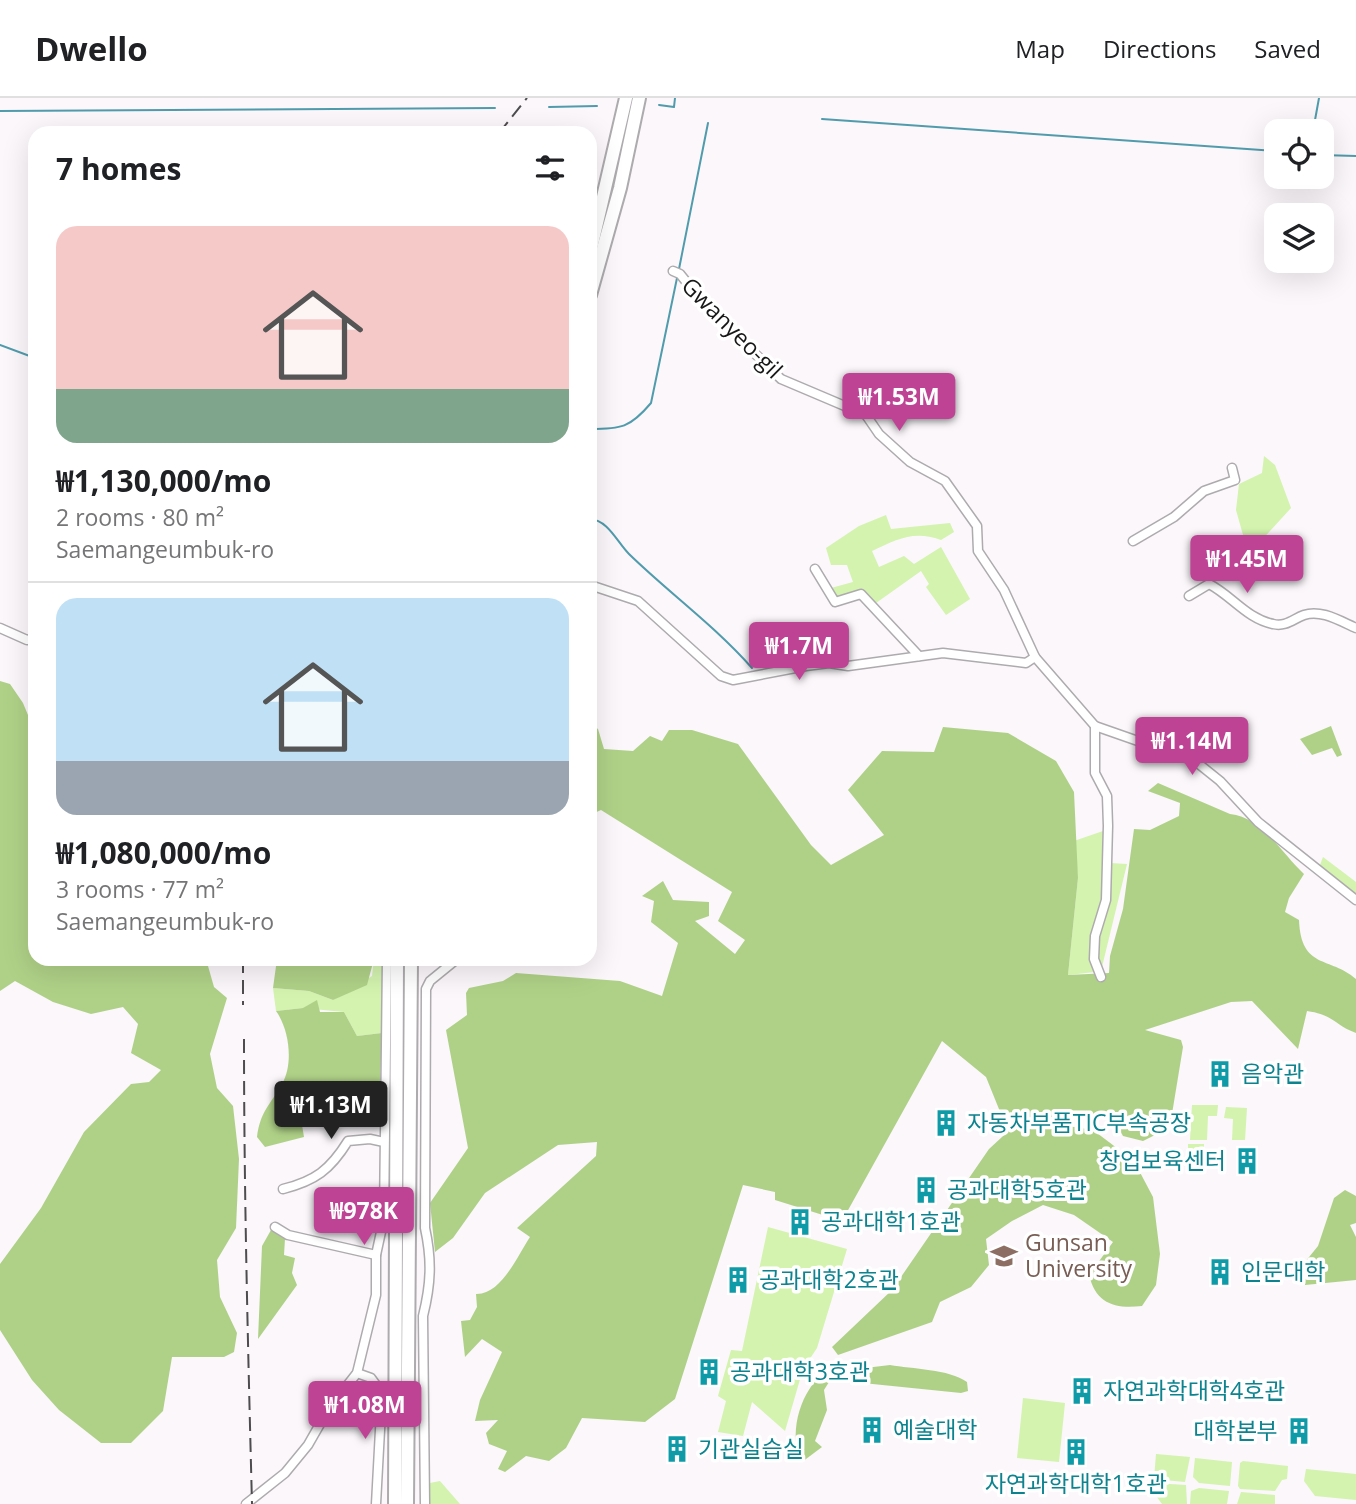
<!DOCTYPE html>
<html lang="en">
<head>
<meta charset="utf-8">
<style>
	:root { --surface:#fff; --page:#f2f2f2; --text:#202124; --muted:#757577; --line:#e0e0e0; --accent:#be4395 }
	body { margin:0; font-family:"Open Sans","Noto Sans KR",sans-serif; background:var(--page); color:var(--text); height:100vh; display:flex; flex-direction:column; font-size:26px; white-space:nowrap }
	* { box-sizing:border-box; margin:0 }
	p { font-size:23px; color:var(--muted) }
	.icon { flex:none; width:38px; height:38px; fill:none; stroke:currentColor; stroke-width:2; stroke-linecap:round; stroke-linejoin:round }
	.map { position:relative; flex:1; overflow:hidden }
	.panel { position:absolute; left:28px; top:28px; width:569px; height:840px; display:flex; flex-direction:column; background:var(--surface); border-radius:21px; box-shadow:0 7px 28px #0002 }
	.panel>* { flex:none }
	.tools { position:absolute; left:1264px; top:21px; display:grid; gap:14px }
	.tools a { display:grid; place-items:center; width:70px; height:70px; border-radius:14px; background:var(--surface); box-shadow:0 7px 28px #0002; font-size:35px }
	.price { position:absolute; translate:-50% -60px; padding:0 16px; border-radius:7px; background:var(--accent); color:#fff; font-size:23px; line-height:46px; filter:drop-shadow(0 2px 4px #0008) }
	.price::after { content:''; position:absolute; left:50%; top:42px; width:21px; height:16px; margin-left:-10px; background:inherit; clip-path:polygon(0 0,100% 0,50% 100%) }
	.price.current { background:#222; color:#fff }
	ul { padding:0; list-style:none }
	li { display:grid; align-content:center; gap:14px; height:371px; padding:0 28px }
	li+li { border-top:2px solid var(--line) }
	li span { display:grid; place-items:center; height:217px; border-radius:21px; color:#555 }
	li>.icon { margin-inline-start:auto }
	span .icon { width:126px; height:126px; fill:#fffc; stroke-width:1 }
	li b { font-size:30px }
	h2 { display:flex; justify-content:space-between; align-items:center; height:84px; padding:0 28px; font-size:30px }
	header { display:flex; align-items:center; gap:42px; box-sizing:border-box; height:98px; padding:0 35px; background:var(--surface); border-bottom:2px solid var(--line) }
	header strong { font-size:33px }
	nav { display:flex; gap:38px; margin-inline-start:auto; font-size:24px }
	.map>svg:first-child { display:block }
	.green { fill:#d3f3af }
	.forest { fill:#afd187 }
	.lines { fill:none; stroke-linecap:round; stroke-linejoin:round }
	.stream { stroke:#509bac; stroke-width:2 }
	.minor-casing { stroke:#aeabae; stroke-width:11 }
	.highway-casing { stroke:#aeabae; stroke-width:16 }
	.minor { stroke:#fff; stroke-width:8 }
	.highway { stroke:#fff; stroke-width:12 }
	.rail { stroke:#4e4c4e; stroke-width:2; stroke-dasharray:14 7; stroke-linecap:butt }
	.labels { text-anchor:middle; stroke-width:7; stroke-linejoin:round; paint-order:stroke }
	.street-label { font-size:23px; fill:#181718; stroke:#fff }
	.culture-label { font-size:23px; fill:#0d838f; stroke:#fff; text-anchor:start }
	.education-label { font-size:23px; fill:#785e54; stroke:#fff; text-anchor:start }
</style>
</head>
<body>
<header>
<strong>Dwello</strong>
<nav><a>Map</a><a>Directions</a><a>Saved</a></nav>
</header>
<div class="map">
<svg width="1356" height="1406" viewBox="0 0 1356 1406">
	<rect width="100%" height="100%" fill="#fbf7fb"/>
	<g class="green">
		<path d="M1264,358L1275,367L1291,410L1259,445L1245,444L1236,412L1239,386L1262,375Z"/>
		<path d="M886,417L891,431L950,425L954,434L941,442C914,432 897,441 872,453L879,469L904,458L914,466L941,449L970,501L946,517L926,489L929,486L921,473L876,505L860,492L836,501L831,490L853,484L847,467H831L826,450L859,428Z"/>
		<path d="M1103,733C1105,757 1107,781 1103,805C1098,832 1085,844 1095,874L1068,877L1078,780L1074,743Z"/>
		<path d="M1323,759L1356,784V796L1320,767Z"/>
		<path d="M1110,765L1127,766L1101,873C1090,840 1105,799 1110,765Z"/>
		<path d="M374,861H384L382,935L357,938L344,914L303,910L276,913L273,890L309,893L333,902L372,878Z"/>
		<path d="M1192,1007H1218L1217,1018H1208L1207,1042H1190Z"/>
		<path d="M1226,1009L1247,1010L1245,1042H1232L1233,1021L1224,1020Z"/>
		<path d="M1188,1046H1204V1065H1210L1209,1070L1194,1069L1188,1057Z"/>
		<path d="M768,1129L847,1151L817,1250L803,1271L785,1333L752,1304L743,1338L718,1334L726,1303L718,1298L731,1252L742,1253Z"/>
		<path d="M1023,1300L1065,1305L1059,1364L1017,1360Z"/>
		<path d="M1156,1356L1190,1359L1185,1384L1154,1381Z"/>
		<path d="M1195,1360L1232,1364L1230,1388L1199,1385L1193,1379Z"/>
		<path d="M1243,1363L1288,1368L1287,1381L1282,1382L1275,1393L1240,1391L1238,1388L1240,1365Z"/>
		<path d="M1306,1371L1356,1376V1402L1315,1398L1304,1383Z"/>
		<path d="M440,1383L460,1406H429L430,1385Z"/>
		<path d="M1154,1385L1186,1387L1187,1406H1162L1154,1395Z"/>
		<path d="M1199,1390L1229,1393L1227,1406H1190L1191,1393Z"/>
		<path d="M1241,1394L1275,1397V1406H1237Z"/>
	</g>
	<g class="forest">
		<path d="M0,583L10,586L23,605L35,634V861H206L214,889L227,900L210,956L217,990L233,1008L239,1061L236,1130L217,1162L220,1199L237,1235L234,1254L224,1259H172L163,1313L131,1345H101L59,1312L32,1282L0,1232V1166L41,1110L84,1034L131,986L149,984L161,972L131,955L138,926L123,909L91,916L53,904L15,883L0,893Z"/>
		<path d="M590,625L598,631L604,651L633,653L650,638L662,643L669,632H692L738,646L811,747L831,767L884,737L848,692L882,653L934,654L943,629L1008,635L1056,663L1074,694L1078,780L1068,877L1109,875L1110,858L1123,811L1134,731L1150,732L1179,718L1180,705L1148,693L1158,685L1230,716C1262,719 1282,756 1304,776L1289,800L1285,814L1299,822C1301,872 1330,858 1356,881V935C1334,927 1335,917 1307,913L1298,951L1252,903L1231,904L1145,932L1181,942L1183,949L1171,1022L1165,1032L1143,1043L1123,1038L1111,1016L1003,1021L986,979L942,943L842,1123L775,1102V1094L743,1087L675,1301L645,1324L582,1320L566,1350L549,1363L526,1358L505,1374L498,1371L507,1353L489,1346L486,1335L498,1322L475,1323L480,1302L502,1254L482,1241L465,1259L461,1223L470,1222L477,1209L476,1196C501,1197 518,1157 530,1139L517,1130L596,1058L597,1044L558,1047L485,1095L453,1140L435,1154L430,1105L468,1050L446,932L467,917L466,895L469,890L503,883L516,875L620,883L662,898L678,845L651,824L654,803L642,798L663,783L673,802L709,804V818L695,823L735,856L745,842L718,823L732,794L601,712L590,717Z"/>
		<path d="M1331,628L1342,657L1337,659L1332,650L1312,657L1300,641Z"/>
		<path d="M277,861H374L367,887L333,902L309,893L273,890Z"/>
		<path d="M317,902L320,914H344L357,938L382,935L379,1010L302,1027L304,1039L265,1049L257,1039C260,1014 270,1007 282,986C294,965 289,931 276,913L303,910Z"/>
		<path d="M1043,1024L1093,1032L1134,1063L1153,1099L1160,1156L1156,1187L1142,1208C1115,1211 1096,1206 1089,1177L1113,1144L1074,1117L1043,1107L1012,1123L986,1141L989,1167L971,1189L940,1204L932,1224L838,1257L832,1249L892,1192L989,1051L1015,1027Z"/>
		<path d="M1345,1092L1356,1098V1125L1350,1127L1356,1139V1182L1305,1187L1301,1169L1318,1148L1334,1100Z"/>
		<path d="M271,1132L285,1141L284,1157L295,1160L292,1175L297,1187L258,1241L262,1148Z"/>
		<path d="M890,1267C912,1271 949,1271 967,1284L968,1293L961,1295L843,1283L839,1278L857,1271Z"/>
		<path d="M820,1278L829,1284L824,1292L827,1312L815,1343L822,1349L802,1364C788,1338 799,1298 820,1278Z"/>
	</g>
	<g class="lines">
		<g class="stream">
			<path d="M659,7L674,9L675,0"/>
			<path d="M549,9L597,8"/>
			<path d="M0,13L495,10"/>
			<path d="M822,21L1276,53"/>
			<path d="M1313,33L1319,0"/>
			<path d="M1321,57L1356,58"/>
			<path d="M679,171L708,25"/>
			<path d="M0,247L35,260"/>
			<path d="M590,331C621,331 630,330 651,305L677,180"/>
			<path d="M590,421C608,422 617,444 629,456C669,495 714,527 752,570"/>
		</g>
		<defs>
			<g id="minor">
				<path d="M673,173L680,176L704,206L781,281L866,317L879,336L910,364L945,383L977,428L978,453L1004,492L1035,559L1095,628L1195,663L1220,683L1258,724L1356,802"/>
				<path d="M1133,443L1174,419L1204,393L1235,382L1232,370"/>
				<path d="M815,471L835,504L861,496L919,558"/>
				<path d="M590,487L638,503L721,578L733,582L806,568L829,565L848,568L943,555L1026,565L1035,559"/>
				<path d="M1189,498L1209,486C1231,497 1247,521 1273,526C1286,529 1293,521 1304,517C1321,511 1340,523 1356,530"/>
				<path d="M0,530L27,542L35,541"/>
				<path d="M1095,628V675L1107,698L1108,728L1106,802L1095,838L1094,861L1101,879"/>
				<path d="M283,1091C315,1083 330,1072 348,1043L370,1041L384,1044"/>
				<path d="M275,1129L288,1137L376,1157"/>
				<path d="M357,1275L371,1280L382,1295L376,1406"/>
				<path d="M246,1406L285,1375L308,1347L328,1312L357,1275L376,1197V1157L384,1120L387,861"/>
				<path d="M425,1406L423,1218C431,1186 432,1162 425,1130L426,891L430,883L457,861"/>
			</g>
			<g id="highway">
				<path d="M590,155L626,0"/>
				<path d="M590,197L620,90L639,0"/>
				<path d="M395,1406L397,861"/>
				<path d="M407,1406L411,861"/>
			</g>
		</defs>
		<use href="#minor" class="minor-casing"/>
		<use href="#highway" class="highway-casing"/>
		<use href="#minor" class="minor"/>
		<use href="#highway" class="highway"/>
		<g class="rail">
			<path d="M499,35L527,0"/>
			<path d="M243,861V907"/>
			<path d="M244,941C244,1096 248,1251 252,1406"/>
		</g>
	</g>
	<defs>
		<symbol id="building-bare" viewBox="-9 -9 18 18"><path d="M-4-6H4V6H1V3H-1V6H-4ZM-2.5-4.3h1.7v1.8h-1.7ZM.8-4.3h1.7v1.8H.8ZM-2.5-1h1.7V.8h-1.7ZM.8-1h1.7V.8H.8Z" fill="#0f9aa8" stroke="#fff" stroke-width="2.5" paint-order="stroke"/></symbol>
		<symbol id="university-bare" viewBox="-9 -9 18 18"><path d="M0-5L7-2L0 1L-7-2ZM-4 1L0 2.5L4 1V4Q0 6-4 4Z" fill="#8d6e63" stroke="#fff" stroke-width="2.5" paint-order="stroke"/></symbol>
	</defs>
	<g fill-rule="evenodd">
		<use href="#building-bare" x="1201" y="957" width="38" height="38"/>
		<use href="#building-bare" x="927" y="1006" width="38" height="38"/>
		<use href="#building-bare" x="1228" y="1044" width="38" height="38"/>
		<use href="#building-bare" x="907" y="1073" width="38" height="38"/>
		<use href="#building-bare" x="781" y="1105" width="38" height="38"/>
		<use href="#university-bare" x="985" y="1139" width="38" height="38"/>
		<use href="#building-bare" x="1201" y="1155" width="38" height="38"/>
		<use href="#building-bare" x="719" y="1163" width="38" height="38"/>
		<use href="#building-bare" x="690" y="1255" width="38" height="38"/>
		<use href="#building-bare" x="1063" y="1274" width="38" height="38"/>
		<use href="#building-bare" x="853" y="1313" width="38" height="38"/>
		<use href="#building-bare" x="1280" y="1314" width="38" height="38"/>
		<use href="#building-bare" x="658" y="1332" width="38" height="38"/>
		<use href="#building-bare" x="1057" y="1335" width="38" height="38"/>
	</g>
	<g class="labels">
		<g class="street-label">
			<text transform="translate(732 230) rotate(45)" y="8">Gwanyeo-gil</text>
		</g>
		<g class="culture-label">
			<text x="1241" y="984">음악관</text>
			<text x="967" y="1033">자동차부품TIC부속공장</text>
			<text x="1226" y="1071" text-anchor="end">창업보육센터</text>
			<text x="947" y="1100">공과대학5호관</text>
			<text x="821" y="1132">공과대학1호관</text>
			<text x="1241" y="1182">인문대학</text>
			<text x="759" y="1190">공과대학2호관</text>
			<text x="730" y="1282">공과대학3호관</text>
			<text x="1103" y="1301">자연과학대학4호관</text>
			<text x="893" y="1340">예술대학</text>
			<text x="1278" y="1341" text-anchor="end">대학본부</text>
			<text x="698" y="1359">기관실습실</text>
			<text x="1076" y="1394" text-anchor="middle">자연과학대학1호관</text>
		</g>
		<g class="education-label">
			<text x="1025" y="1153">Gunsan<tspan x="1025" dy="26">University</tspan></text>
		</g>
	</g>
</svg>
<div class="tools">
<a><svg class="icon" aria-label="locate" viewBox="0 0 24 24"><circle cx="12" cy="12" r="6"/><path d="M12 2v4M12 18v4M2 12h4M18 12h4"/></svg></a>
<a><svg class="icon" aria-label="layers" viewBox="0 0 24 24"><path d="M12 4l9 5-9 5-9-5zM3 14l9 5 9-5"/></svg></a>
</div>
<b class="price" style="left:899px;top:335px">₩1.53M</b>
<b class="price" style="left:1247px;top:497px">₩1.45M</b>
<b class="price" style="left:799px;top:584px">₩1.7M</b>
<b class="price" style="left:1192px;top:679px">₩1.14M</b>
<b class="price current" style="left:331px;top:1043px">₩1.13M</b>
<b class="price" style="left:364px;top:1149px">₩978K</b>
<b class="price" style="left:365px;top:1343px">₩1.08M</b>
<section class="panel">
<h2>7 homes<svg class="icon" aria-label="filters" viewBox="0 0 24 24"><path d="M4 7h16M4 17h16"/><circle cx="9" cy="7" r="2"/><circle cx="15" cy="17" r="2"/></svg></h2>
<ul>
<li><span style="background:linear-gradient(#f6c9c9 75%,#7fa58c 0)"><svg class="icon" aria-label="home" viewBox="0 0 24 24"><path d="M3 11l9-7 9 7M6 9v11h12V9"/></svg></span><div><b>₩1,130,000/mo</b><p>2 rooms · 80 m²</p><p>Saemangeumbuk-ro</p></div></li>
<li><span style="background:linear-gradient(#bfe0f5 75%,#9aa5b1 0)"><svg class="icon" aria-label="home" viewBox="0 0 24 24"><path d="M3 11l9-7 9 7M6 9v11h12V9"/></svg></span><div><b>₩1,080,000/mo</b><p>3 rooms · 77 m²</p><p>Saemangeumbuk-ro</p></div></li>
</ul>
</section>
</div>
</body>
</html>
